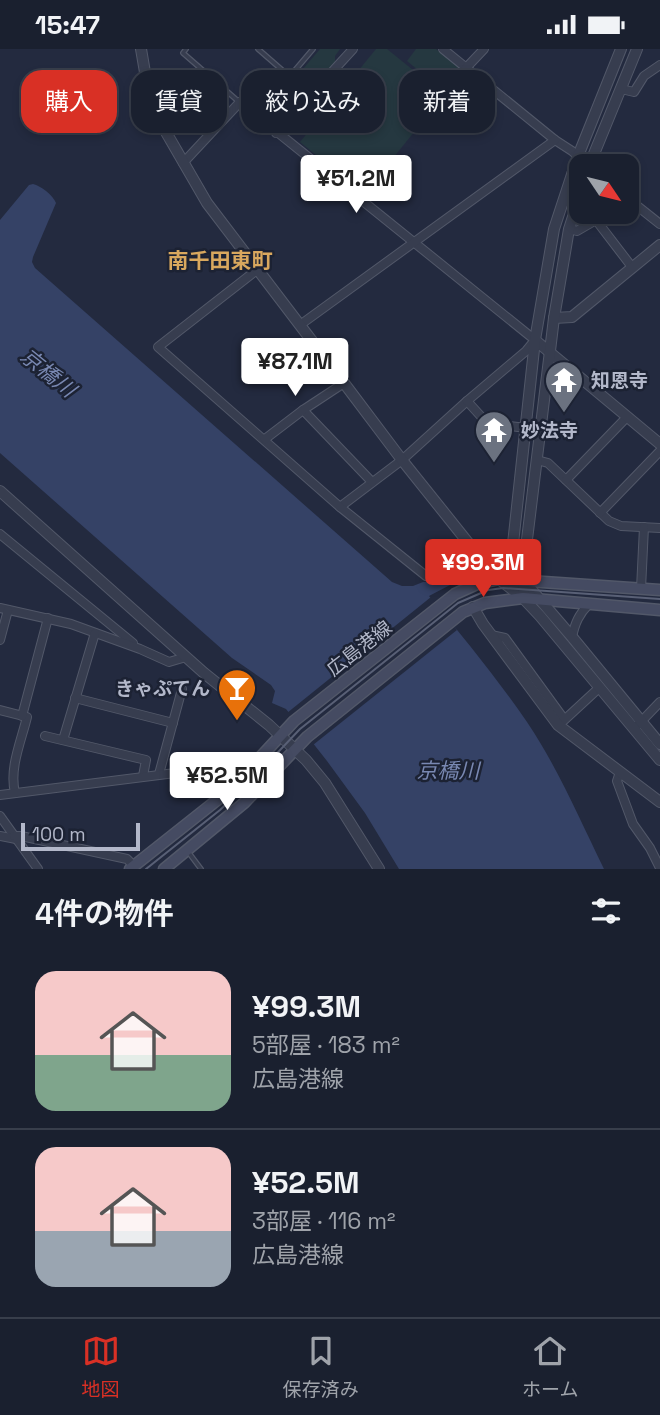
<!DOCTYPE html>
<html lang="ja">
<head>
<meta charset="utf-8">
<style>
	:root { --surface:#1a202f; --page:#272d3b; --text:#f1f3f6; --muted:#9fa3aa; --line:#383e4b; --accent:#d93025 }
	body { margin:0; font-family:"Space Grotesk","Noto Sans JP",sans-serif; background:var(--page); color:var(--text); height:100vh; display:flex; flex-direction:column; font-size:26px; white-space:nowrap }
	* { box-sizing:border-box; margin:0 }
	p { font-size:23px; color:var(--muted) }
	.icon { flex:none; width:38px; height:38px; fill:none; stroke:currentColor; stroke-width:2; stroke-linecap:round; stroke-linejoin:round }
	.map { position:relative; height:820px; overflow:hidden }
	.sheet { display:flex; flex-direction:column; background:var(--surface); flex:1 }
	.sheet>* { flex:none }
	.banner { position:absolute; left:21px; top:21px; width:620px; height:63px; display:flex; gap:14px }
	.needle { width:46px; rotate:125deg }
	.fabs { position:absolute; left:569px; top:105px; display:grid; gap:14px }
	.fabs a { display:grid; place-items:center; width:70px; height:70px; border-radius:14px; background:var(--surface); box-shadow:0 4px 10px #0003,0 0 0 2px var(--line); font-size:35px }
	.scale { position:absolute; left:21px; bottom:18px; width:119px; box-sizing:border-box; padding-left:7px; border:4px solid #b3b8ca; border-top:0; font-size:19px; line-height:24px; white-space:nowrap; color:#b3b8ca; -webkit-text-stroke:5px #1c2233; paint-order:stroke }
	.price { position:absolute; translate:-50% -60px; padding:0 16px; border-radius:7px; background:#fff; color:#222; font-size:23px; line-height:46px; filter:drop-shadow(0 2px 4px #0008) }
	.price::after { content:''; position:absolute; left:50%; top:42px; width:21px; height:16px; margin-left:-10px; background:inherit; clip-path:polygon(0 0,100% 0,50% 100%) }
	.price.active { background:var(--accent); color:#fff }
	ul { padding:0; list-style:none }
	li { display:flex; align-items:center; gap:21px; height:175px; padding:0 35px }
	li+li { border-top:2px solid var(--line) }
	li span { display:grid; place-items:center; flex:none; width:196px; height:140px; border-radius:21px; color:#555 }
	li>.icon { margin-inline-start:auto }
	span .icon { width:84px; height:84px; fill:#fffc; stroke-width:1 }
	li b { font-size:30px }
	h2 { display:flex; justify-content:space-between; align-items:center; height:84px; padding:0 35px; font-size:30px }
	.chip { padding:0 24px; border-radius:21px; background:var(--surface); box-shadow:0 4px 10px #0003,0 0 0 2px var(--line); font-size:24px; line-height:63px }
	.chip.active { background:var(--accent); color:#fff }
	.status { display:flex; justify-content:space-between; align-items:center; height:49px; padding:0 35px; background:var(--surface); direction:ltr }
	.status svg { height:19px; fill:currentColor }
	.tab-bar { display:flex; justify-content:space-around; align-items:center; height:98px; border-top:2px solid var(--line); background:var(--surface); font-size:19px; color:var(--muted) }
	.tab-bar a { display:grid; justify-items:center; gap:4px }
	.tab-bar .active { color:var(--accent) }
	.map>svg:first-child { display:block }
	.green { fill:#253840 }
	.water { fill:#354266 }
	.pier { fill:#232a3f }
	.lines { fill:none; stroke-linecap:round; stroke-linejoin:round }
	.service-casing { stroke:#525869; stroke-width:6 }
	.minor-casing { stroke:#525869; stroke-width:10 }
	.tertiary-casing { stroke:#525869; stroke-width:12 }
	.secondary-casing { stroke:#525869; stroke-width:13 }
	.service { stroke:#373d4f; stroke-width:3.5 }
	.minor { stroke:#373d4f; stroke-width:8 }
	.tertiary { stroke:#373d4f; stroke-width:10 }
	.secondary { stroke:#454b62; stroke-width:10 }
	.tram { stroke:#596076; stroke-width:2 }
	.labels { text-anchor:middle; stroke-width:5; stroke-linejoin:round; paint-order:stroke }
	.poi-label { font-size:19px; font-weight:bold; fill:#b3b8ca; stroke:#1c2233; text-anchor:start }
	.street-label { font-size:19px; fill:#b3b8ca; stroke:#1c2233 }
	.neighbourhood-label { font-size:21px; font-weight:bold; fill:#d9a85e; stroke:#1c2233 }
	.water-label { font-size:21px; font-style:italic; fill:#7988b2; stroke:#1c2233 }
</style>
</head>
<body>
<div class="status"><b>15:47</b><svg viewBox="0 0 49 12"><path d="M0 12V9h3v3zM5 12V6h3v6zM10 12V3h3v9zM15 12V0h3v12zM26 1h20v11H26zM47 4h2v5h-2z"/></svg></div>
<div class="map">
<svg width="660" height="820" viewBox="0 0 660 820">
	<rect width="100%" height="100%" fill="#232a3f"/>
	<g class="green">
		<path d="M320,0H340L335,7V15L282,75L278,76L269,68L268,61Z"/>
		<path d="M376,0H387L444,46L364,145L300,93Z"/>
		<path d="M416,0H436L465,23L447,45L407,12Z"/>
	</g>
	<path class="water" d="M33,135C41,137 53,146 56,154L33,208L32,213L35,219L392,533L402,537H413L423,533H431L459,511L471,525L429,547C463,588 497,629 527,673C558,719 580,771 604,820H399L365,764L327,712L286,660L272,654L275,642L271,636L232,609L0,404V171L29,136Z"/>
	<path class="pier" d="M431,548L457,581L313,696L287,664Z"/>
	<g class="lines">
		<defs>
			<g id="service">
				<path d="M186,0L183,4L238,52"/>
				<path d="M258,0L289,27"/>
				<path d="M257,66L313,0"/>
				<path d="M189,804L201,820"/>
			</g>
			<g id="minor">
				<path d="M443,0L555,91L572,102L589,117"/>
				<path d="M466,19L484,0"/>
				<path d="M621,40L634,43L644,27L660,16"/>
				<path d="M276,84L353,0"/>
				<path d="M183,114L240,53L535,291L526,302L467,352L402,411L340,458"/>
				<path d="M626,148L660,175"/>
				<path d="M569,180L577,182L596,171L632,218"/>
				<path d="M258,220L158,298L340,458L426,527L470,496"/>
				<path d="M300,276L555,91"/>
				<path d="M467,352L487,374L526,379"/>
				<path d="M303,361L372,433"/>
				<path d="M265,390L303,361L344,334"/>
				<path d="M537,411L548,414L609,472L621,477L660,479"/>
				<path d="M566,431L627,368"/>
				<path d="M600,464L660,402"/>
				<path d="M0,485L133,594"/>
				<path d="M641,540L644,478"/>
				<path d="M0,559L71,575L140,600L169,613L186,608"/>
				<path d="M491,586L505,589L564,670"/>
				<path d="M572,588C575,574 579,565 589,555"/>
				<path d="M0,591L8,561"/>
				<path d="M75,649L173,674"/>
				<path d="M0,661L27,668C21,693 9,719 15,744"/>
				<path d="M22,667L48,569"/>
				<path d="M561,674L600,638"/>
				<path d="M634,680L660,653"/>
				<path d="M45,687L146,711L143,727"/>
				<path d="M63,691L95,584"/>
				<path d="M620,723L617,732L633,775L650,799L660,819"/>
				<path d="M159,725L182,640"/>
				<path d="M0,746L207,720L216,725L231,740"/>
				<path d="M0,767L38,820"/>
				<path d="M0,787L16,790"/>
				<path d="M14,787H21L127,810L134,817"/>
			</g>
			<g id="tertiary">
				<path d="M141,0L147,35L163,78L207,154L344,334L402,411L470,496L499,530L523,549L540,567L660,711"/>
				<path d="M589,117L637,0"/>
				<path d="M554,269L572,268L660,196"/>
				<path d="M535,291L660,395"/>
				<path d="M0,442L204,624L269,676L306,711L325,734L379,820"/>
				<path d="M524,532L572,588L660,695"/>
				<path d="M515,537L511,531L512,504L535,291L554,180L578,107L621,0"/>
				<path d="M523,549L525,507L554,269L569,180L581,143"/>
				<path d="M473,558L483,575L558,676L660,753"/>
			</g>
			<g id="secondary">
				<path d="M130,820L231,740L294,672L455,545L477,535L499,530L660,541"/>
				<path d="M164,820L244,754L307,688L463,563L485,554L523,549L660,561"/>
			</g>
		</defs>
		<use href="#service" class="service-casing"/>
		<use href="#minor" class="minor-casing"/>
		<use href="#tertiary" class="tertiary-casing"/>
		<use href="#secondary" class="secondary-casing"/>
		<use href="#service" class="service"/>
		<use href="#minor" class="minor"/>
		<use href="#tertiary" class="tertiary"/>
		<use href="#secondary" class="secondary"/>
		<path class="tram" d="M146,820L220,761L246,737L300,680L458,554L488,541L503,539L660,550"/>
	</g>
	<defs>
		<symbol id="temple-pin" viewBox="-11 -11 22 30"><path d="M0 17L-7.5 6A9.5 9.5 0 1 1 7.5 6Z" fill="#6b7280" stroke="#1c2233"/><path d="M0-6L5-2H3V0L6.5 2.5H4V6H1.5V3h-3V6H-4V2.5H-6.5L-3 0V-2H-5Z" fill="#fff"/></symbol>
		<symbol id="bar-pin" viewBox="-11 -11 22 30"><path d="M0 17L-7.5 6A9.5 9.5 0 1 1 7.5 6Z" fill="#e8710a" stroke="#1c2233"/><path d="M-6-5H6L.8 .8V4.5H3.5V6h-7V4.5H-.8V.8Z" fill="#fff"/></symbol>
	</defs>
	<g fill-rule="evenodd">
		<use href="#temple-pin" x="542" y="309" width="44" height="60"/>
		<use href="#temple-pin" x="472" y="359" width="44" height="60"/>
		<use href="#bar-pin" x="215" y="617" width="44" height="60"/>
	</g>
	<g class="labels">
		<g class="poi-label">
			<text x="591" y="338">知恩寺</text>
			<text x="521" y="388">妙法寺</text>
			<text x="210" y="646" text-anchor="end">きゃぷてん</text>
		</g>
		<g class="street-label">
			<text transform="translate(359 599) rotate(-38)" y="7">広島港線</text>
		</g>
		<g class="neighbourhood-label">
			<text x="220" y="219">南千田東町</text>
		</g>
		<g class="water-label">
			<text transform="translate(48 324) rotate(39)" y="7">京橋川</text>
			<text x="448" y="729">京橋川</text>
		</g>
	</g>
</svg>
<div class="fabs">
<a><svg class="needle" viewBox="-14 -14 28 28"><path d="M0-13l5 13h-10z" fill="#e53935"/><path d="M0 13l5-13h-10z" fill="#9fa3aa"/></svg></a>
</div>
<div class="scale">100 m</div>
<b class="price" style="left:356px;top:166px">¥51.2M</b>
<b class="price" style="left:295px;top:349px">¥87.1M</b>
<b class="price active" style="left:483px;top:550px">¥99.3M</b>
<b class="price" style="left:227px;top:763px">¥52.5M</b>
<div class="banner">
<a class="chip active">購入</a>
<a class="chip">賃貸</a>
<a class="chip">絞り込み</a>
<a class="chip">新着</a>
</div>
</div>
<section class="sheet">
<h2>4件の物件<svg class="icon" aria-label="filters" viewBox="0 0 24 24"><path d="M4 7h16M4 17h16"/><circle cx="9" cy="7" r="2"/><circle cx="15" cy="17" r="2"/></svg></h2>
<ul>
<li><span style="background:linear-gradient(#f6c9c9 60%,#7fa58c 0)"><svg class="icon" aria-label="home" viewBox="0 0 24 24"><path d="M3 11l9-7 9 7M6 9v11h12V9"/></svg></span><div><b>¥99.3M</b><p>5部屋 · 183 m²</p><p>広島港線</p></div></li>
<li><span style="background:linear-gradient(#f6c9c9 60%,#9aa5b1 0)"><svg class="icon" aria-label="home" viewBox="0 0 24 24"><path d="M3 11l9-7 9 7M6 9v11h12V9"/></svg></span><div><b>¥52.5M</b><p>3部屋 · 116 m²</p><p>広島港線</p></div></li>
</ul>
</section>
<nav class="tab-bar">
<a class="active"><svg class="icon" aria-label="map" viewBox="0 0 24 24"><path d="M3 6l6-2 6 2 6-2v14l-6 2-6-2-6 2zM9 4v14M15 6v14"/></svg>地図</a>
<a><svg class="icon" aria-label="saved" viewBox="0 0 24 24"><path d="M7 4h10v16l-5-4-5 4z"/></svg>保存済み</a>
<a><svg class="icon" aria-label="home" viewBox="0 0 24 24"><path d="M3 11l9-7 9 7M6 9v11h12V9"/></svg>ホーム</a>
</nav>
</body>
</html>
